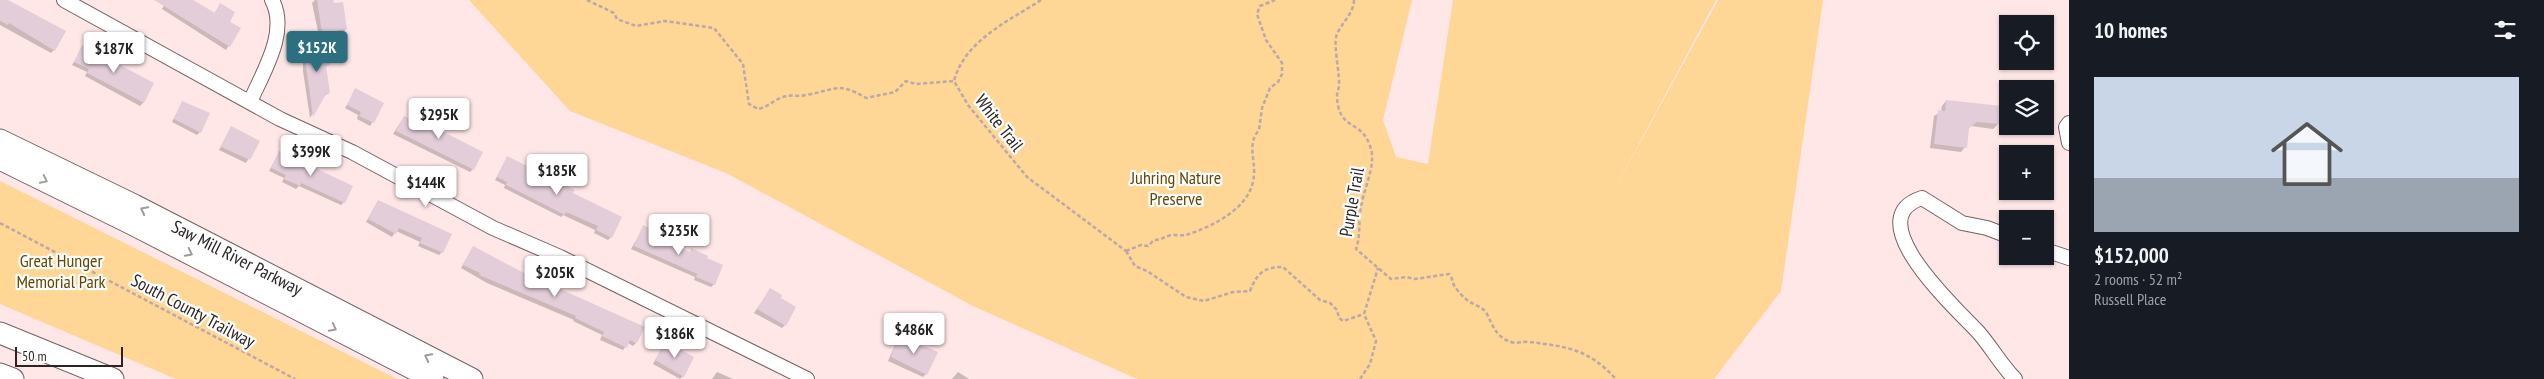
<!DOCTYPE html>
<html lang="en">
<head>
<meta charset="utf-8">
<style>
	:root { --surface:#171b24; --page:#20242c; --text:#f1f3f6; --muted:#9ea1a6; --accent:#2c6f81 }
	body { margin:0; font-family:"PT Sans Narrow",sans-serif; background:var(--page); color:var(--text); height:100vh; display:flex; flex-direction:column; font-size:19px; white-space:nowrap }
	* { box-sizing:border-box; margin:0 }
	p { font-size:16px; color:var(--muted) }
	.icon { flex:none; width:28px; height:28px; fill:none; stroke:currentColor; stroke-width:2; stroke-linecap:round; stroke-linejoin:round }
	.map { position:relative; flex:1; overflow:hidden }
	.side { display:flex; flex-direction:column; background:var(--surface); width:475px }
	.side>* { flex:none }
	.buttons { position:absolute; left:1999px; top:15px; display:grid; gap:10px }
	.buttons a { display:grid; place-items:center; width:55px; height:55px; border-radius:0px; background:var(--surface); box-shadow:0 1px 4px #0004; font-size:25px }
	.scale { position:absolute; left:15px; bottom:12px; width:108px; box-sizing:border-box; padding-left:5px; border:2px solid #2c2424; border-top:0; font-size:14px; line-height:18px; white-space:nowrap; color:#2c2424; -webkit-text-stroke:4px #fff; paint-order:stroke }
	.price { position:absolute; translate:-50% -42px; padding:0 11px; border-radius:5px; background:#fff; color:#222; font-size:16px; line-height:32px; filter:drop-shadow(0 1px 2px #0008) }
	.price::after { content:''; position:absolute; left:50%; top:30px; width:15px; height:11px; margin-left:-8px; background:inherit; clip-path:polygon(0 0,100% 0,50% 100%) }
	.price.active { background:var(--accent); color:#fff }
	ul { padding:0; list-style:none }
	li { display:grid; align-content:center; gap:10px; height:265px; padding:0 25px }
	li span { display:grid; place-items:center; height:155px; border-radius:0px; color:#555 }
	li>.icon { margin-inline-start:auto }
	span .icon { width:90px; height:90px; fill:#fffc; stroke-width:1 }
	li b { font-size:21px }
	h2 { display:flex; justify-content:space-between; align-items:center; height:60px; padding:0 25px; font-size:21px }
	main { display:flex; flex:1; min-height:0 }
	.map>svg:first-child { display:block }
	.green { fill:#fed695 }
	.shadow { fill:#0003 }
	.building { fill:#e2cdd8 }
	.lines { fill:none; stroke-linecap:round; stroke-linejoin:round }
	.minor-casing { stroke:#766162; stroke-width:16 }
	.highway-casing { stroke:#766162; stroke-width:23 }
	.path { stroke:#bca8a9; stroke-width:2.5; stroke-dasharray:4 2.5; stroke-linecap:butt }
	.minor { stroke:#fff; stroke-width:14 }
	.highway { stroke:#fff; stroke-width:21 }
	.oneway { stroke:#a09c9c }
	.labels { text-anchor:middle; stroke-width:4.5; stroke-linejoin:round; paint-order:stroke }
	.street-label { font-size:18px; fill:#2c2424; stroke:#fff }
	.park-label { font-size:18px; fill:#644500; stroke:#fff }
</style>
</head>
<body>
<main>
<div class="map">
<svg width="2069" height="379" viewBox="0 0 2069 379">
	<rect width="100%" height="100%" fill="#ffe6e7"/>
	<g class="green">
		<path d="M469,0H1412L1383,120L1396,157L1428,164L1453,0H1716L1605,207L1718,0H1823L1781,291L1714,379H1137L975,307L726,173L570,111Z"/>
		<path d="M0,181L397,379H176L0,304Z"/>
	</g>
	<g class="shadow">
		<path d="M0,0H7L54,50L51,53L0,25Z"/>
		<path d="M167,0H191L214,14L220,5L228,22L240,28L226,50L162,9Z"/>
		<path d="M315,0H332L346,29L343,32L319,36L312,3Z"/>
		<path d="M83,47L152,84L143,103L140,106L85,76L87,72L72,65Z"/>
		<path d="M306,47L328,65L325,68L329,93L324,96L310,118L303,71V50Z"/>
		<path d="M356,90L383,104L370,126L357,119L358,115L345,108Z"/>
		<path d="M1946,101L1998,124L1993,129L1971,126L1968,129L1965,147L1961,152L1930,148L1934,116L1941,112L1942,106Z"/>
		<path d="M182,103L200,132L197,135L172,122Z"/>
		<path d="M416,114L436,130L473,169L470,172L393,134L404,117L411,121Z"/>
		<path d="M231,127L258,141L246,163L219,150Z"/>
		<path d="M279,153L344,202L341,205L299,186L296,189L282,182L284,178L269,171Z"/>
		<path d="M507,158L572,194L611,237L608,240L594,233L595,230L563,215L561,217L504,188L505,185L495,180Z"/>
		<path d="M378,201L442,252L439,255L418,246L420,242L396,231L392,237L366,222Z"/>
		<path d="M644,227L655,236L689,253L692,250L714,284L711,287L694,280L695,277L631,249Z"/>
		<path d="M473,247L521,273L636,343L633,346L628,343L623,350L600,340L602,335L573,321L574,320L487,283L461,268Z"/>
		<path d="M770,290L779,299L785,325L782,328L754,313Z"/>
		<path d="M899,336L926,374L923,377L888,361Z"/>
		<path d="M666,342L683,376L680,379L653,364Z"/>
		<path d="M717,372L733,379H712Z"/>
		<path d="M958,372L969,379H952Z"/>
	</g>
	<g class="building">
		<path d="M0,0H8L66,31L55,51L9,23L8,25L0,21Z"/>
		<path d="M154,0H193L215,13L220,3L235,12L230,22L241,28L230,47Z"/>
		<path d="M317,0H333L334,3L343,2L347,29L322,33Z"/>
		<path d="M326,42L330,65L326,66L330,93L326,94L313,117L304,52H307L306,46Z"/>
		<path d="M82,45L154,83L144,103L87,73L89,69L74,62Z"/>
		<path d="M355,88L384,103L374,123L359,116L361,112L347,105Z"/>
		<path d="M1946,100L2002,106L1999,124L1977,122L1969,128L1967,148L1934,144L1938,110L1945,111Z"/>
		<path d="M182,101L210,113L201,133L174,119Z"/>
		<path d="M416,112L440,125L438,129L483,152L474,170L396,131L404,116L412,120Z"/>
		<path d="M231,126L260,141L250,160L221,147Z"/>
		<path d="M279,151L353,186L345,203L301,183L300,186L284,179L286,175L271,168Z"/>
		<path d="M507,156L575,190L573,193L622,217L612,238L596,230L598,226L566,212L565,215L506,185L507,182L497,177Z"/>
		<path d="M378,200L452,234L443,253L420,243L422,238L399,228L396,234L368,219Z"/>
		<path d="M643,225L658,232L656,236L690,252L691,248L708,256L707,258L723,265L715,285L696,277L697,274L634,246Z"/>
		<path d="M473,246L522,272L645,327L637,343L630,340L627,348L602,336L604,332L575,318L576,316L479,275L480,273L463,265Z"/>
		<path d="M770,288L782,295L781,298L796,307L786,326L757,309Z"/>
		<path d="M898,335L938,352L927,375L891,357Z"/>
		<path d="M665,341L694,357L684,377L655,360Z"/>
	</g>
	<g class="lines">
		<defs>
			<g id="minor">
				<path d="M64,0L280,119L352,152L493,228L560,257L807,379"/>
				<path d="M250,102C263,72 289,32 272,0"/>
				<path d="M2069,123L2066,127L2069,143"/>
				<path d="M2008,236L1987,228L1962,223L1922,198C1856,219 1959,311 1979,333C1992,348 2001,365 2015,379"/>
				<path d="M2045,250L2069,258"/>
			</g>
			<g id="highway">
				<path d="M0,140L134,205L472,379"/>
				<path d="M0,159L132,224L433,379"/>
				<path d="M0,333L113,379"/>
				<path d="M0,374L13,379"/>
			</g>
		</defs>
		<use href="#minor" class="minor-casing"/>
		<use href="#highway" class="highway-casing"/>
		<g class="path">
			<path d="M587,0L614,13L617,19L636,26L665,21L714,28L743,64L749,104L758,109C768,107 774,100 783,97C791,94 798,97 806,95C836,90 837,81 866,98L895,92L906,81L916,84L954,81"/>
			<path d="M1041,0C1009,21 965,40 954,81L968,105L1027,177L1126,251"/>
			<path d="M1354,0C1354,14 1340,24 1336,37C1334,46 1339,71 1339,82C1340,87 1337,91 1337,96C1338,129 1359,121 1368,141C1370,145 1373,154 1372,159C1372,173 1363,193 1361,207C1358,221 1361,235 1356,249L1391,279L1406,277L1415,279L1449,274C1453,278 1452,283 1455,287C1457,290 1462,296 1465,298C1471,305 1482,305 1487,314C1493,326 1496,337 1511,342C1517,344 1524,341 1530,342C1569,347 1588,349 1616,379"/>
			<path d="M0,223L295,379"/>
			<path d="M1126,251L1141,245L1148,246L1154,240C1161,240 1162,238 1168,236C1172,234 1181,236 1186,235C1214,226 1253,207 1254,174C1255,157 1247,144 1259,130L1262,108L1270,88L1278,82L1282,74V63L1266,40L1257,14L1260,6L1275,0"/>
			<path d="M1126,251L1135,266L1147,271L1186,297L1204,301L1233,292L1250,291C1257,273 1264,267 1283,267L1320,300L1330,303L1337,310L1339,318L1343,321L1364,314"/>
			<path d="M1360,379L1370,364L1376,341L1364,314L1378,268"/>
		</g>
		<use href="#minor" class="minor"/>
		<use href="#highway" class="highway"/>
	</g>
	<defs><path id="oneway-chevron" d="M-2-3.5L2.5 0L-2 3.5" fill="none" stroke-width="1.6" stroke-linecap="round" stroke-linejoin="round" transform="scale(1.25)"/></defs>
	<g class="oneway">
		<use href="#oneway-chevron" transform="translate(44 180) rotate(26)"/>
		<use href="#oneway-chevron" transform="translate(144 210) rotate(-153)"/>
		<use href="#oneway-chevron" transform="translate(189 253) rotate(27)"/>
		<use href="#oneway-chevron" transform="translate(333 328) rotate(27)"/>
		<use href="#oneway-chevron" transform="translate(428 357) rotate(-153)"/>
	</g>
	<g class="labels">
		<g class="street-label">
			<text transform="translate(999 123) rotate(52)" y="6">White Trail</text>
			<text transform="translate(1352 202) rotate(-80)" y="6">Purple Trail</text>
			<text transform="translate(237 258) rotate(27)" y="6">Saw Mill River Parkway</text>
			<text transform="translate(193 311) rotate(28)" y="6">South County Trailway</text>
		</g>
		<g class="park-label">
			<text x="1176" y="184">Juhring Nature<tspan x="1176" dy="21">Preserve</tspan></text>
			<text x="61" y="267">Great Hunger<tspan x="61" dy="21">Memorial Park</tspan></text>
		</g>
	</g>
</svg>
<div class="buttons">
<a><svg class="icon" aria-label="locate" viewBox="0 0 24 24"><circle cx="12" cy="12" r="6"/><path d="M12 2v4M12 18v4M2 12h4M18 12h4"/></svg></a>
<a><svg class="icon" aria-label="layers" viewBox="0 0 24 24"><path d="M12 4l9 5-9 5-9-5zM3 14l9 5 9-5"/></svg></a>
<a>+</a>
<a>−</a>
</div>
<div class="scale">50 m</div>
<b class="price active" style="left:317px;top:73px">$152K</b>
<b class="price" style="left:114px;top:74px">$187K</b>
<b class="price" style="left:439px;top:140px">$295K</b>
<b class="price" style="left:311px;top:177px">$399K</b>
<b class="price" style="left:557px;top:196px">$185K</b>
<b class="price" style="left:426px;top:208px">$144K</b>
<b class="price" style="left:679px;top:256px">$235K</b>
<b class="price" style="left:555px;top:298px">$205K</b>
<b class="price" style="left:914px;top:355px">$486K</b>
<b class="price" style="left:675px;top:359px">$186K</b>
</div>
<section class="side">
<h2>10 homes<svg class="icon" aria-label="filters" viewBox="0 0 24 24"><path d="M4 7h16M4 17h16"/><circle cx="9" cy="7" r="2"/><circle cx="15" cy="17" r="2"/></svg></h2>
<ul>
<li><span style="background:linear-gradient(#c9d6e8 65%,#9aa5b1 0)"><svg class="icon" aria-label="home" viewBox="0 0 24 24"><path d="M3 11l9-7 9 7M6 9v11h12V9"/></svg></span><div><b>$152,000</b><p>2 rooms · 52 m²</p><p>Russell Place</p></div></li>
</ul>
</section>
</main>
</body>
</html>
